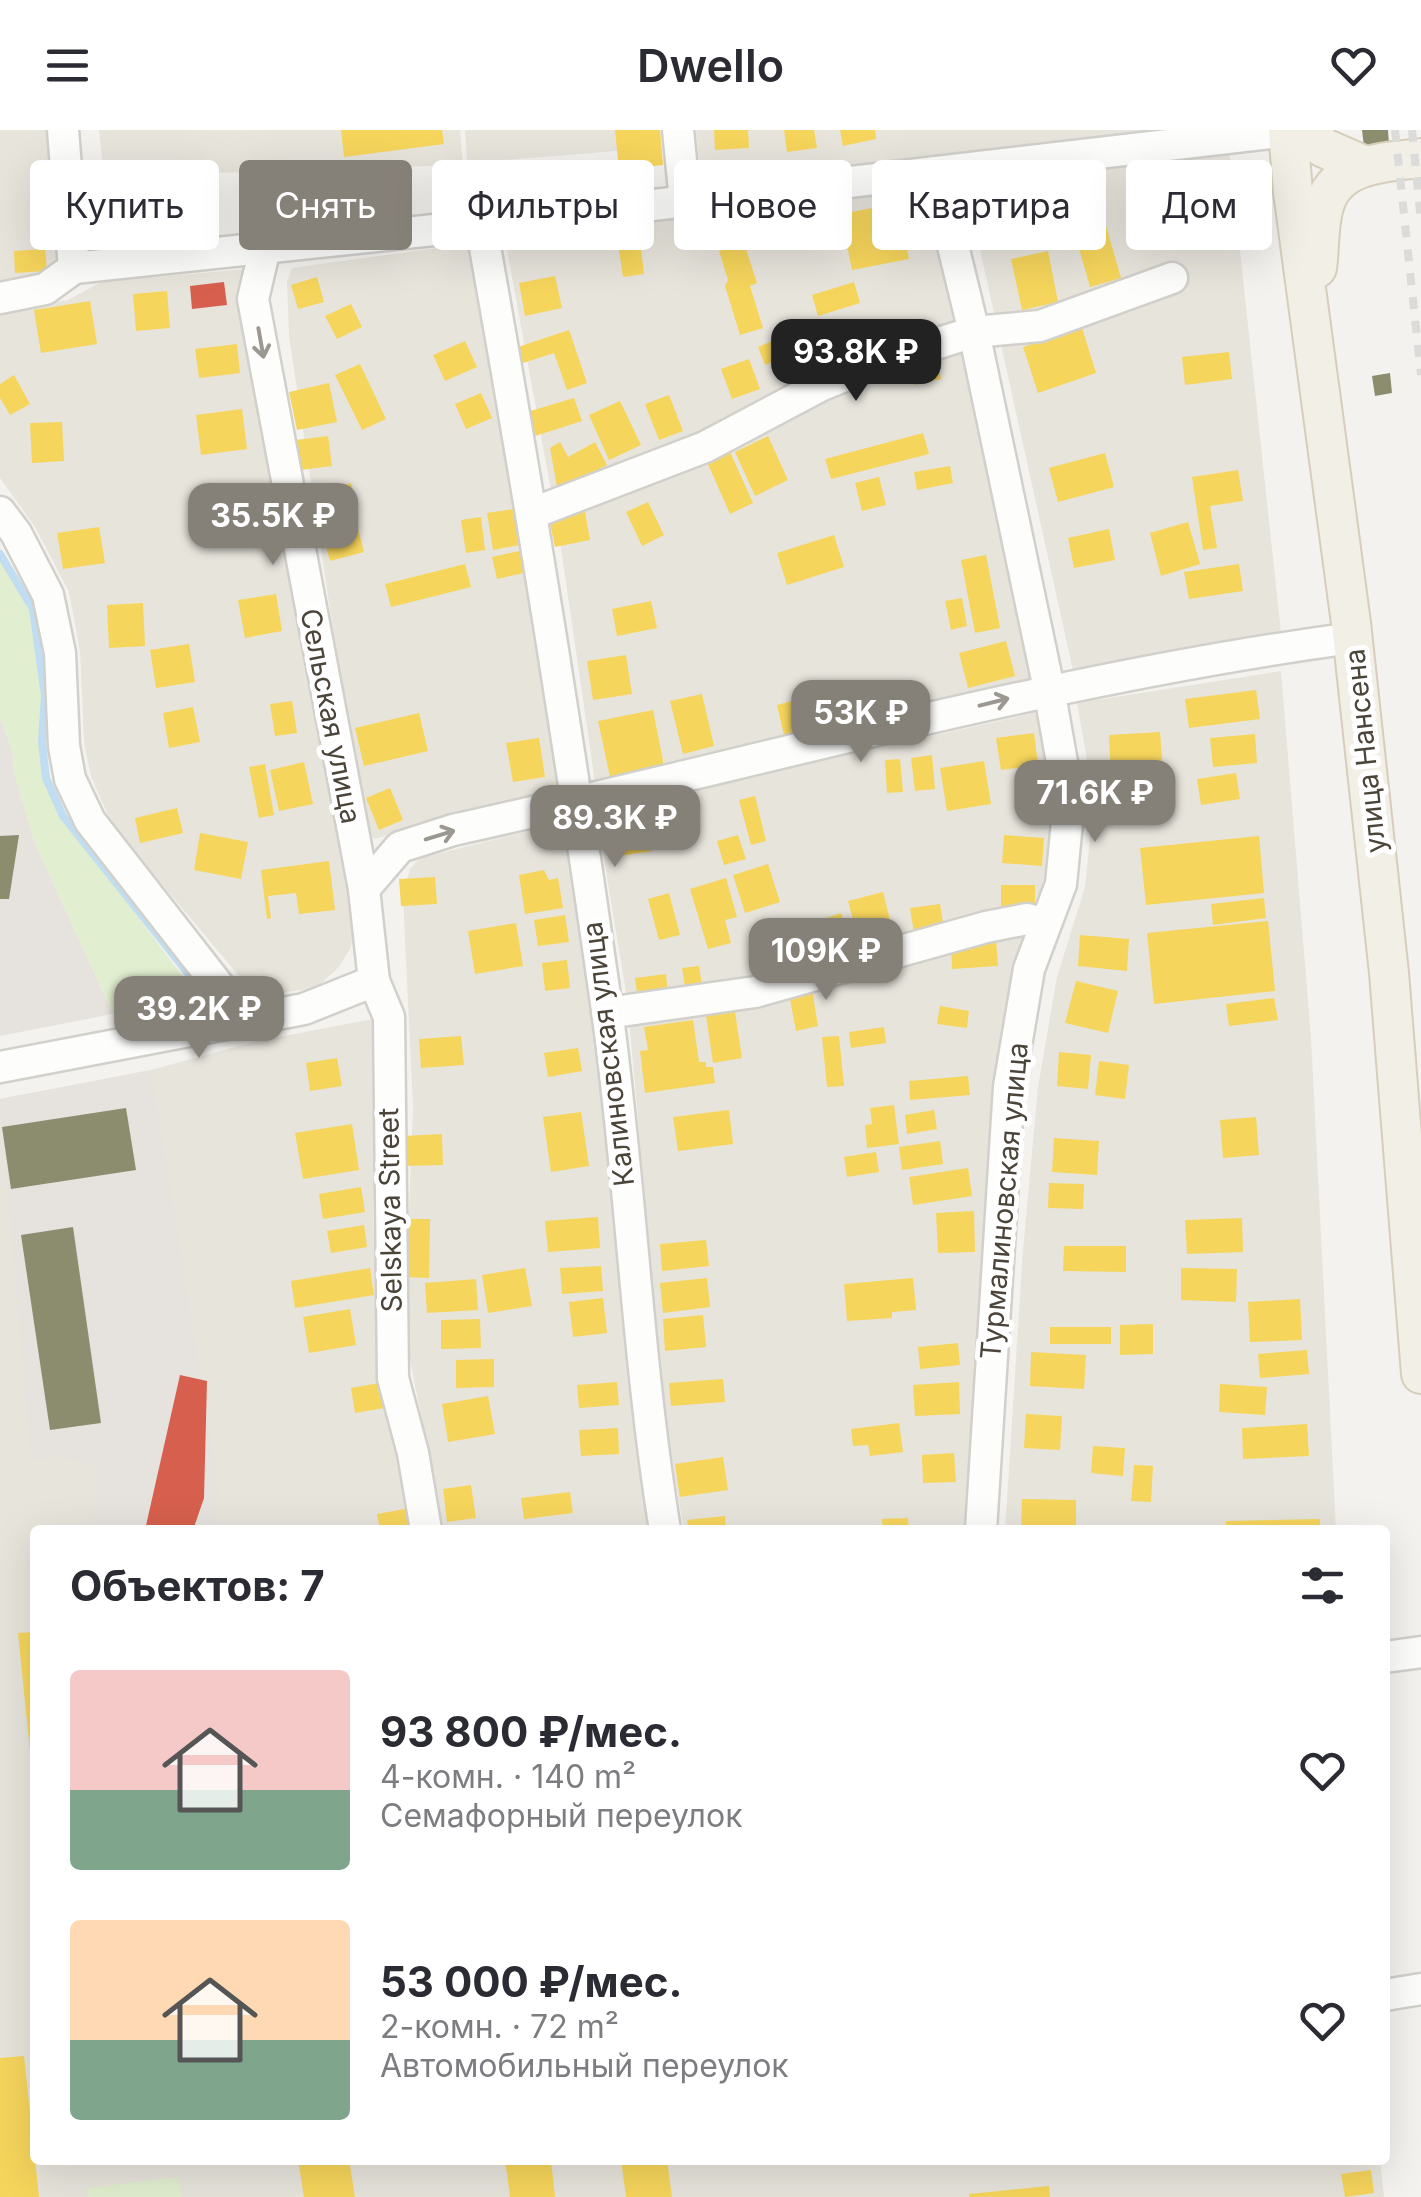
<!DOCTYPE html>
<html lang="ru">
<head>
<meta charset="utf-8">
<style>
	:root { --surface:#fff; --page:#f2f2f3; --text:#2b2b33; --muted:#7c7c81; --accent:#868178 }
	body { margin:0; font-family:Inter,sans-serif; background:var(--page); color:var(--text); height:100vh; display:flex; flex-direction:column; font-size:38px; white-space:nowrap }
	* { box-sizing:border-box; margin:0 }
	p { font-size:32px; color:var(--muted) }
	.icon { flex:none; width:55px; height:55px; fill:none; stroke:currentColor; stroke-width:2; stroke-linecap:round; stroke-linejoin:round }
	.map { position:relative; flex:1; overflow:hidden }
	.panel { position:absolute; left:30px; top:1395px; width:1360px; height:640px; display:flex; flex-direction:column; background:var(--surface); border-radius:10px; box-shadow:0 10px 40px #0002 }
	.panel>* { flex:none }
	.top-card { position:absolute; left:30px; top:30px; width:1362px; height:90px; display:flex; gap:20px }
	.price { position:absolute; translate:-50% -85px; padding:0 22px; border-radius:20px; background:var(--accent); color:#fff; font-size:32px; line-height:65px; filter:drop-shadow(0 2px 5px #0008) }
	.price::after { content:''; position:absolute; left:50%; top:60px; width:30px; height:22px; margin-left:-15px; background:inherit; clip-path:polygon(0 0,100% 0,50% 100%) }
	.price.current { background:#222; color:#fff }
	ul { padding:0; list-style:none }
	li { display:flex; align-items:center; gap:30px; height:250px; padding:0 40px }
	li span { display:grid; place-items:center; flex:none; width:280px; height:200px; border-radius:10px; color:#555 }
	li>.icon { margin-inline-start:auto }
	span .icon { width:120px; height:120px; fill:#fffc; stroke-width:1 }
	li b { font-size:42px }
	h2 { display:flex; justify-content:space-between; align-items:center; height:120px; padding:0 40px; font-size:42px }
	.chip { padding:0 35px; border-radius:10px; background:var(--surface); box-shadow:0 10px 40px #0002; font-size:35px; line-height:90px }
	.chip.current { background:var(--accent); color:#fff }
	header { display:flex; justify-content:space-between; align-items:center; height:130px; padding:0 40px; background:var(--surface); font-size:45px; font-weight:600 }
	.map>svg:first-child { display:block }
	.residential { fill:#e7e4dc }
	.industrial { fill:#e6e2de }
	.green { fill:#e1eecf }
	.homes { fill:#f6d55c }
	.shops { fill:#d6604d }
	.industry { fill:#8c8c6e }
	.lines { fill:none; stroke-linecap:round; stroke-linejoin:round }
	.stream { stroke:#c0ddf1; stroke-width:8 }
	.minor-casing { stroke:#d2d0cb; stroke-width:35 }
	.major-casing { stroke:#d6cebb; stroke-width:42 }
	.minor { stroke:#fdfdfc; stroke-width:30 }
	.major { stroke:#f2efe6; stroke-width:38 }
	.rail { stroke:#dbdbda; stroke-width:8; stroke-dasharray:12 12; stroke-linecap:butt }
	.oneway { stroke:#9b9791 }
	.labels { text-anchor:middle; stroke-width:10; stroke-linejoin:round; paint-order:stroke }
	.street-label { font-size:28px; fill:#4b4439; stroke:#fff }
</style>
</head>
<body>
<header><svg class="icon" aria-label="menu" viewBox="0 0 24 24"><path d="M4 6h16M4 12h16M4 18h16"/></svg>Dwello<svg class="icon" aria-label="heart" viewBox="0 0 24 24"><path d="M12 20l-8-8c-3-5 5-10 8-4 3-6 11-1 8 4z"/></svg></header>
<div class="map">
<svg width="1421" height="2067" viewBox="0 0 1421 2067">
	<rect width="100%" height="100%" fill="#f4f2ee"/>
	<g class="residential">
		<path d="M0,0H49L59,132L49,153L0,157Z"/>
		<path d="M99,0H460L463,35L215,43L205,60L106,69Z"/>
		<path d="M465,0H652L654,18L467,33Z"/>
		<path d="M696,0H1177L702,62Z"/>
		<path d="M1229,18L1281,503L1073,540L965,52Z"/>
		<path d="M943,54L977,196L699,306L553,371L505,109Z"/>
		<path d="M487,111L577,662L373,709L358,666L289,206L287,151L292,138Z"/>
		<path d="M247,139L355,791L351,817L339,837L316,858L256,866L149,739L109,687L91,647L84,612L80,521L69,462L35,397L0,348V179L68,170L101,152Z"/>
		<path d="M983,212L1053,549L596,659L556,384L824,265Z"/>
		<path d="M1281,541L1311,908L1336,1400H1005L1023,1120L1038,957L1057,847L1085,757L1094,669L1077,573Z"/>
		<path d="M1057,578L1056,789L629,880L596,681Z"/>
		<path d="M581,688L668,1400H443L409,1224L408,1106L413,978L403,767L410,739L420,728Z"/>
		<path d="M1026,802L1039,828L1019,957L989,1400H684L665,1292L629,888Z"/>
		<path d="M378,888L373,1088L380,1236L414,1400H35V2030H1380L1384,2067H0V969L151,940L253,912Z"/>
	</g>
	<g class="industrial">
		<path d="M0,589L12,619L14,643L35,714L113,884L0,906Z"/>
		<path d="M151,940L219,1360L213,1400H95L96,1336L61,1327L31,1329L0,969Z"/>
	</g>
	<g class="green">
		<path d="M0,430L34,483L45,557L39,603L43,642L64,689L199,868L113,884L35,714L14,643L12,619L0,589Z"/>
		<path d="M179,2047L182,2067H88L87,2058Z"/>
	</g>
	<g class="homes">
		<path d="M341,0H442L444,14L344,27Z"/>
		<path d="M615,0H660L663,35L619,40Z"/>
		<path d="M714,0H748L749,18L715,20Z"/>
		<path d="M784,0H814L817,18L787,22Z"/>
		<path d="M840,0H875L876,9L843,16Z"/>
		<path d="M1205,33L1211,86L1190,88L1187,62L1177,63L1174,37Z"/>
		<path d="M898,73L909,129L852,140L841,84Z"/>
		<path d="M1106,96L1121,148L1090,157L1075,105Z"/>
		<path d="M640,111L644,144L623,147L618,114Z"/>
		<path d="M744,113L757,153L750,156L763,198L740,205L725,156L728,150L719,121Z"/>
		<path d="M45,119L47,141L15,143L14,121Z"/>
		<path d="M1048,121L1058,172L1022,180L1011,129Z"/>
		<path d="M555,146L562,178L525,186L519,153Z"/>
		<path d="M317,147L324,172L298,179L291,155Z"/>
		<path d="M854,152L860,173L818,186L812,165Z"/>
		<path d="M167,161L170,198L136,201L133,164Z"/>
		<path d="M90,171L97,214L41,223L34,180Z"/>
		<path d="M351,174L362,197L337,209L325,186Z"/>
		<path d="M824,189L832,207L765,235L758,217Z"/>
		<path d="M1082,198L1096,243L1038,263L1023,217Z"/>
		<path d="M569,200L587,253L567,260L554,223L520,234L515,218Z"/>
		<path d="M465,211L477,237L445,251L433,225Z"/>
		<path d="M237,214L240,243L199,248L195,219Z"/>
		<path d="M1229,222L1232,249L1185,255L1182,227Z"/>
		<path d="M749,229L760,259L732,269L721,239Z"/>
		<path d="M937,231L941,249L915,255L911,237Z"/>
		<path d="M360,234L386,289L362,300L335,245Z"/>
		<path d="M14,245L30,274L10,285L0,268V254Z"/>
		<path d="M329,253L337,292L297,300L289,262Z"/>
		<path d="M481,263L492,288L466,299L455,274Z"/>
		<path d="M669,265L683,301L659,310L645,274Z"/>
		<path d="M574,268L582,291L535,306L527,282Z"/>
		<path d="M620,271L641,315L609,330L589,285Z"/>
		<path d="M242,279L247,319L201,325L196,285Z"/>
		<path d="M62,292L64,331L32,333L30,293Z"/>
		<path d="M923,303L929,324L831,349L825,329Z"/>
		<path d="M328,306L332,336L300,340L296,310Z"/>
		<path d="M768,306L788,350L755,366L735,322Z"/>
		<path d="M560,312L568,327L595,312L607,335L558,362L550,318Z"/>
		<path d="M730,322L753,373L730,384L707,332Z"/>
		<path d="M1105,323L1114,357L1058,372L1049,338Z"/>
		<path d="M950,336L953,353L917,360L914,342Z"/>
		<path d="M1238,340L1243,371L1210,376L1217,418L1203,420L1192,347Z"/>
		<path d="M879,347L886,375L862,381L855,353Z"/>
		<path d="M265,353L273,403L225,411L217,361Z"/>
		<path d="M351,353L358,379L306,392L300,366Z"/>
		<path d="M648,372L664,405L642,416L626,382Z"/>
		<path d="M514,379L520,415L493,420L487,383Z"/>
		<path d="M585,382L590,410L555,417L549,389Z"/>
		<path d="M481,387L485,420L466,423L461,390Z"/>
		<path d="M1188,392L1200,434L1161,446L1150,403Z"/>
		<path d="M99,397L105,433L63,439L57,403Z"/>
		<path d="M358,399L364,422L330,431L324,409Z"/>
		<path d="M1109,399L1115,430L1074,438L1068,408Z"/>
		<path d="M834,405L844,437L787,455L777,423Z"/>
		<path d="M524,420L528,442L497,449L492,427Z"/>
		<path d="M986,425L1000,498L975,503L961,430Z"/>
		<path d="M465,434L471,457L391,477L385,454Z"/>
		<path d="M1239,434L1243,461L1189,469L1184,442Z"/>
		<path d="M276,464L282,501L245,508L238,470Z"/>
		<path d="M962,468L967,496L951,500L945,471Z"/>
		<path d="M651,471L657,498L617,506L612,479Z"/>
		<path d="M143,473L145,516L109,518L107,475Z"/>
		<path d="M1006,511L1015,546L968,558L959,523Z"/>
		<path d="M189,514L195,552L156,558L150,520Z"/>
		<path d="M626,525L632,564L593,570L587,531Z"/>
		<path d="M867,554L876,584L852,592L843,562Z"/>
		<path d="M1256,560L1260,589L1189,598L1185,569Z"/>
		<path d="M702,564L714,616L683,624L670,571Z"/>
		<path d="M807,567L814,597L784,605L777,575Z"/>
		<path d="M292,571L297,603L275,606L270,574Z"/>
		<path d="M193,577L200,612L169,618L163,583Z"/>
		<path d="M653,580L664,636L610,647L598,591Z"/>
		<path d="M419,583L428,621L364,636L355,598Z"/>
		<path d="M1160,602L1163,644L1111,648L1109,605Z"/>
		<path d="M1034,603L1038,635L1001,640L996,608Z"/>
		<path d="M1255,604L1257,633L1213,637L1210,608Z"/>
		<path d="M539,608L545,647L513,652L506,613Z"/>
		<path d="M932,625L935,659L915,661L911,628Z"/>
		<path d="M900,629L903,662L887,663L885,630Z"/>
		<path d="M984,631L991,674L947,681L940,638Z"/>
		<path d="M304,632L313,674L279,681L270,640Z"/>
		<path d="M265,634L274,685L259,688L249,637Z"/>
		<path d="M1236,643L1240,669L1201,675L1197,649Z"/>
		<path d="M1114,656H1157V670L1114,669Z"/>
		<path d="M390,658L403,690L379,700L366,668Z"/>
		<path d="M755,666L766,711L751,715L739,670Z"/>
		<path d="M177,678L183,703L140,713L135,688Z"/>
		<path d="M646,689L652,721L613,727L608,695Z"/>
		<path d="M200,703L248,712L241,749L194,740Z"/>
		<path d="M738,705L746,729L724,735L717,711Z"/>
		<path d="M1004,705L1044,708L1042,736L1002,733Z"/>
		<path d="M1259,706L1264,763L1146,775L1140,718Z"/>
		<path d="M329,731L335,780L299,784L296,763L268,766L271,788L267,789L261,740Z"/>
		<path d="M768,734L780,772L745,783L733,745Z"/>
		<path d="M544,740L549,750L558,748L563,778L525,784L519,745Z"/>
		<path d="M435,747L437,774L401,776L399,749Z"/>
		<path d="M726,748L737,787L725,790L731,813L708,819L690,759Z"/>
		<rect x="1001" y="755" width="34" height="29"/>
		<path d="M883,762L895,810L861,819L848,771Z"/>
		<path d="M669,763L680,805L659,810L648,769Z"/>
		<path d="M1264,768L1266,788L1213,795L1211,774Z"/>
		<path d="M940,774L944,799L914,803L910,778Z"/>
		<path d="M841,783L853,820L829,828L817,791Z"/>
		<path d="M565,785L569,812L538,816L534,790Z"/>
		<path d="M1268,791L1275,861L1154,874L1147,803Z"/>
		<path d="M516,793L523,836L475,844L468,801Z"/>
		<path d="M785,802L797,829L777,838L764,811Z"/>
		<path d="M1080,805L1129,809L1127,841L1078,836Z"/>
		<path d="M996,809L998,836L952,839L951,812Z"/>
		<path d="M567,830L570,858L545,861L542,833Z"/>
		<path d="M699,836L703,861L686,863L682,838Z"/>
		<path d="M666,844L668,866L638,870L635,848Z"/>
		<path d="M1076,851L1118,861L1108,903L1065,893Z"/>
		<path d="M812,860L818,896L796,901L789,864Z"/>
		<path d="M1274,868L1278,890L1229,896L1226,874Z"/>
		<path d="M940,876L969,881L967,898L937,894Z"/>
		<path d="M735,882L742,928L713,933L706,886Z"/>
		<path d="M693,890L699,932H706V937H713L715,953L645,963L640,921L648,920L644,897Z"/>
		<path d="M884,897L886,913L851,918L849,902Z"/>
		<path d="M461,906L464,935L421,938L419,909Z"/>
		<path d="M839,906L844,956L827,957L822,907Z"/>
		<path d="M578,918L582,941L548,947L544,923Z"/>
		<path d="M1059,922L1091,925L1088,959L1057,956Z"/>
		<path d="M337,928L342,956L310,961L306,933Z"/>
		<path d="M1099,931L1129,935L1125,969L1095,965Z"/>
		<path d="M968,946L970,965L910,970L909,951Z"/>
		<path d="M894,975L899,1014L867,1018L865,995L872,994L870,978Z"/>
		<path d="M729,980L733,1014L678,1021L673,987Z"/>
		<path d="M934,980L937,999L907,1004L905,985Z"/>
		<path d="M581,982L589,1036L551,1042L543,987Z"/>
		<path d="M1256,987L1259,1025L1223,1028L1220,990Z"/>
		<path d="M352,994L359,1040L303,1049L295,1003Z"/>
		<path d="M442,1004L443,1035L404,1036L403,1006Z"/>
		<path d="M1054,1008L1099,1011L1097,1045L1052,1042Z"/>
		<path d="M940,1011L943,1034L902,1040L899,1017Z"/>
		<path d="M876,1022L879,1042L847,1047L844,1027Z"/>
		<path d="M968,1038L972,1066L913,1075L909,1047Z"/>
		<path d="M1049,1053L1084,1054L1083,1079L1048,1078Z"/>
		<path d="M361,1057L365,1082L323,1089L319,1064Z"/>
		<path d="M974,1081L975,1122L938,1123L936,1083Z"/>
		<path d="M598,1087L600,1118L548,1122L545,1091Z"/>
		<path d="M1242,1088L1243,1122L1187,1124L1185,1090Z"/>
		<path d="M403,1089H430L429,1148L403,1147Z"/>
		<path d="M364,1095L367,1117L331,1123L327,1101Z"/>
		<path d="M706,1110L709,1136L662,1141L660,1114Z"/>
		<path d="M1064,1116H1126V1142L1063,1141Z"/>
		<path d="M601,1136L603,1161L562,1164L560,1138Z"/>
		<path d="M370,1138L374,1165L295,1178L291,1151Z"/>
		<path d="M525,1138L532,1176L488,1183L482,1145Z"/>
		<path d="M1181,1138L1237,1139L1236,1172L1181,1170Z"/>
		<path d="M707,1148L710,1177L663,1183L660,1153Z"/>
		<path d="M913,1148L916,1180L892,1182V1188L847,1191L844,1154Z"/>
		<path d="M476,1149L478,1180L427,1183L425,1153Z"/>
		<path d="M603,1168L607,1203L573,1207L569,1172Z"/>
		<path d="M1300,1169L1302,1210L1250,1212L1248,1172Z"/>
		<path d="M350,1179L356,1215L309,1223L303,1187Z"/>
		<path d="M703,1185L706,1217L665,1221L663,1189Z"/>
		<path d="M480,1189L481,1218L441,1219V1190Z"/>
		<path d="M1153,1194V1224L1120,1225V1195Z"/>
		<rect x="1050" y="1197" width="61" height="17"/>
		<path d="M958,1213L960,1235L920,1239L918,1217Z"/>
		<path d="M1307,1220L1309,1244L1260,1248L1258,1224Z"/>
		<path d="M1031,1222L1086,1225L1084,1259L1030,1256Z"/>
		<path d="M494,1229V1257L456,1258V1230Z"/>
		<path d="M723,1249L725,1272L671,1276L669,1253Z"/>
		<path d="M617,1252L619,1275L579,1278L577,1255Z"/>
		<path d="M959,1252L960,1284L915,1286L913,1255Z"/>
		<path d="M380,1253L384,1278L355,1283L351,1258Z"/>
		<path d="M1220,1254L1267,1257L1265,1285L1219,1282Z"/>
		<path d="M488,1266L495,1304L448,1312L442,1274Z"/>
		<path d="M1026,1284L1062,1286L1060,1320L1024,1318Z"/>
		<path d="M899,1293L903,1322L870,1326L868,1315L853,1316L851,1299Z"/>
		<path d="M1307,1294L1309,1326L1243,1329L1242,1298Z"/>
		<path d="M618,1298L619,1324L581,1326L579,1300Z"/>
		<path d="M1093,1316L1125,1318L1123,1346L1091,1343Z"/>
		<path d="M954,1323L956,1352L923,1353L922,1325Z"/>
		<path d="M723,1327L728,1360L680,1367L675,1334Z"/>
		<path d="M1134,1335L1153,1336L1151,1372L1131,1371Z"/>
		<path d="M471,1355L476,1388L447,1392L443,1359Z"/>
		<path d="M570,1362L573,1383L524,1389L521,1368Z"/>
		<path d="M1022,1369L1076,1370V1400H1021Z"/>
		<path d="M405,1379L409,1400H380L377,1384Z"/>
		<path d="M725,1386L726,1400H688L687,1390Z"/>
		<path d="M908,1388L909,1400H883L882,1389Z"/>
		<path d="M1320,1389V1400H1226V1391Z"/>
		<path d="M953,1396L954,1400H928V1397Z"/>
		<path d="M35,1502V1640L32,1641L18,1503Z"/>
		<path d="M24,1926L39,2067H0V1928Z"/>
		<path d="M298,2030H349L355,2067H304Z"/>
		<path d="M505,2030H551L555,2067H510Z"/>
		<path d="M621,2030H667L672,2067H626Z"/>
		<path d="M1371,2040L1374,2063L1345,2067L1341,2044Z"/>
		<path d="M1049,2056L1050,2067H969V2064Z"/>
	</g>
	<g class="shops">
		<path d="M224,152L227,175L192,179L190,156Z"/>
		<path d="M180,1245L207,1251L204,1368L193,1400H145Z"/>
	</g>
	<g class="industry">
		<path d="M1362,0H1388L1389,15L1364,17Z"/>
		<path d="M1390,243L1392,263L1375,266L1372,246Z"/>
		<path d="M19,705L9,769H0V706Z"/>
		<path d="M126,978L136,1040L11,1059L2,997Z"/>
		<path d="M73,1097L101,1293L50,1300L21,1105Z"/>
	</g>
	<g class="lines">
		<path class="stream" d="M0,424L33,479L45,566L42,612L46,648L63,686L199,857"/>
		<defs>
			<g id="minor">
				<path d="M63,0L74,138L481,95L1288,1"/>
				<path d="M678,0L685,71"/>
				<path d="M935,42L974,202L1049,559L1069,672L1061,754L1029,839L1009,957L981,1400"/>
				<path d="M481,95C528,356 570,618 607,880C631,1053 637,1228 665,1400"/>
				<path d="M265,118L253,169L364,759L374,851L389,887L393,1248L413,1323L426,1400"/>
				<path d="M0,168L45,159L74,138"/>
				<path d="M0,382L16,403L48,465L60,523L64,616L70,649L90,691L247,892"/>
				<path d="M533,383L705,317L822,255L884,230L974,202L1040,196L1172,148"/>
				<path d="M364,759L400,717L453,700C753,634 1047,549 1352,508"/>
				<path d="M607,883L755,862L986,797L1027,789L1045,794"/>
				<path d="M0,937L304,879L374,851"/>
				<path d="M1385,1527L1421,1522"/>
				<path d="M1385,1865L1421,1859"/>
			</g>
			<g id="major">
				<path d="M1288,0L1293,62L1351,493L1389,843L1421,1244"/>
				<path d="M1309,0L1322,17L1363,35"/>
				<path d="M1317,138C1320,118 1318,93 1325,73C1338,33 1386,32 1421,28"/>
			</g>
		</defs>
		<use href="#minor" class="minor-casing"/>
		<use href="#major" class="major-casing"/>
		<use href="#minor" class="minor"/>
		<use href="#major" class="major"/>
		<g class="rail">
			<path d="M1395,0L1421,245"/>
			<path d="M1412,0L1421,92"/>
		</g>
	</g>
	<defs><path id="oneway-shaft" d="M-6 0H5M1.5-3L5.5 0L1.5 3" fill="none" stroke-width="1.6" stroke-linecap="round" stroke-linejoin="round" transform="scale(2.5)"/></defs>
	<g class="oneway">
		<use href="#oneway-shaft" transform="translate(261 213) rotate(80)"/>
		<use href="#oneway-shaft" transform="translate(994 572) rotate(-14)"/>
		<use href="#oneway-shaft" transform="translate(440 705) rotate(-17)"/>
	</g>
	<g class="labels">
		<g class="street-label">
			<text transform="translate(331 586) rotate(79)" y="10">Сельская улица</text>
			<text transform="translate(1365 621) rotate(-96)" y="10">улица Нансена</text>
			<text transform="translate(608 924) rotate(-97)" y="10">Калиновская улица</text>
			<text transform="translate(1004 1071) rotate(-85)" y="10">Турмалиновская улица</text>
			<text transform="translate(390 1080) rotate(-91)" y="10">Selskaya Street</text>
		</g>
	</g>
</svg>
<b class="price current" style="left:856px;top:274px">93.8K ₽</b>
<b class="price" style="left:273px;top:438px">35.5K ₽</b>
<b class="price" style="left:861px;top:635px">53K ₽</b>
<b class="price" style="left:1095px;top:715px">71.6K ₽</b>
<b class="price" style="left:615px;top:740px">89.3K ₽</b>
<b class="price" style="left:826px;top:873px">109K ₽</b>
<b class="price" style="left:199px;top:931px">39.2K ₽</b>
<div class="top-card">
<a class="chip">Купить</a>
<a class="chip current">Снять</a>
<a class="chip">Фильтры</a>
<a class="chip">Новое</a>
<a class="chip">Квартира</a>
<a class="chip">Дом</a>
</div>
<section class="panel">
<h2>Объектов: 7<svg class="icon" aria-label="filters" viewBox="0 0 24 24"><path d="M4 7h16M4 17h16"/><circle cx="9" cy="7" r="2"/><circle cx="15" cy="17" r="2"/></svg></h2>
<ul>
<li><span style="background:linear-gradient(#f6c9c9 60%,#7fa58c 0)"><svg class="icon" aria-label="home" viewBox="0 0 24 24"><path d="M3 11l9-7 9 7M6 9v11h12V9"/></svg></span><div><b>93 800 ₽/мес.</b><p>4-комн. · 140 m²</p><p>Семафорный переулок</p></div><svg class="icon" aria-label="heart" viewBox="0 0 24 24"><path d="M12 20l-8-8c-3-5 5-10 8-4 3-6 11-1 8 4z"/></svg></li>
<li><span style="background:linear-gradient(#ffd9b3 60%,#7fa58c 0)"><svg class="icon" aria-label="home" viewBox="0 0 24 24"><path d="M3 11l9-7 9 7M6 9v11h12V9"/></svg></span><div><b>53 000 ₽/мес.</b><p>2-комн. · 72 m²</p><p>Автомобильный переулок</p></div><svg class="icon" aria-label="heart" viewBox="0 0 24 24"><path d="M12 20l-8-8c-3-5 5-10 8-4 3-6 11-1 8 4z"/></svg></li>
</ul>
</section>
</div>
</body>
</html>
